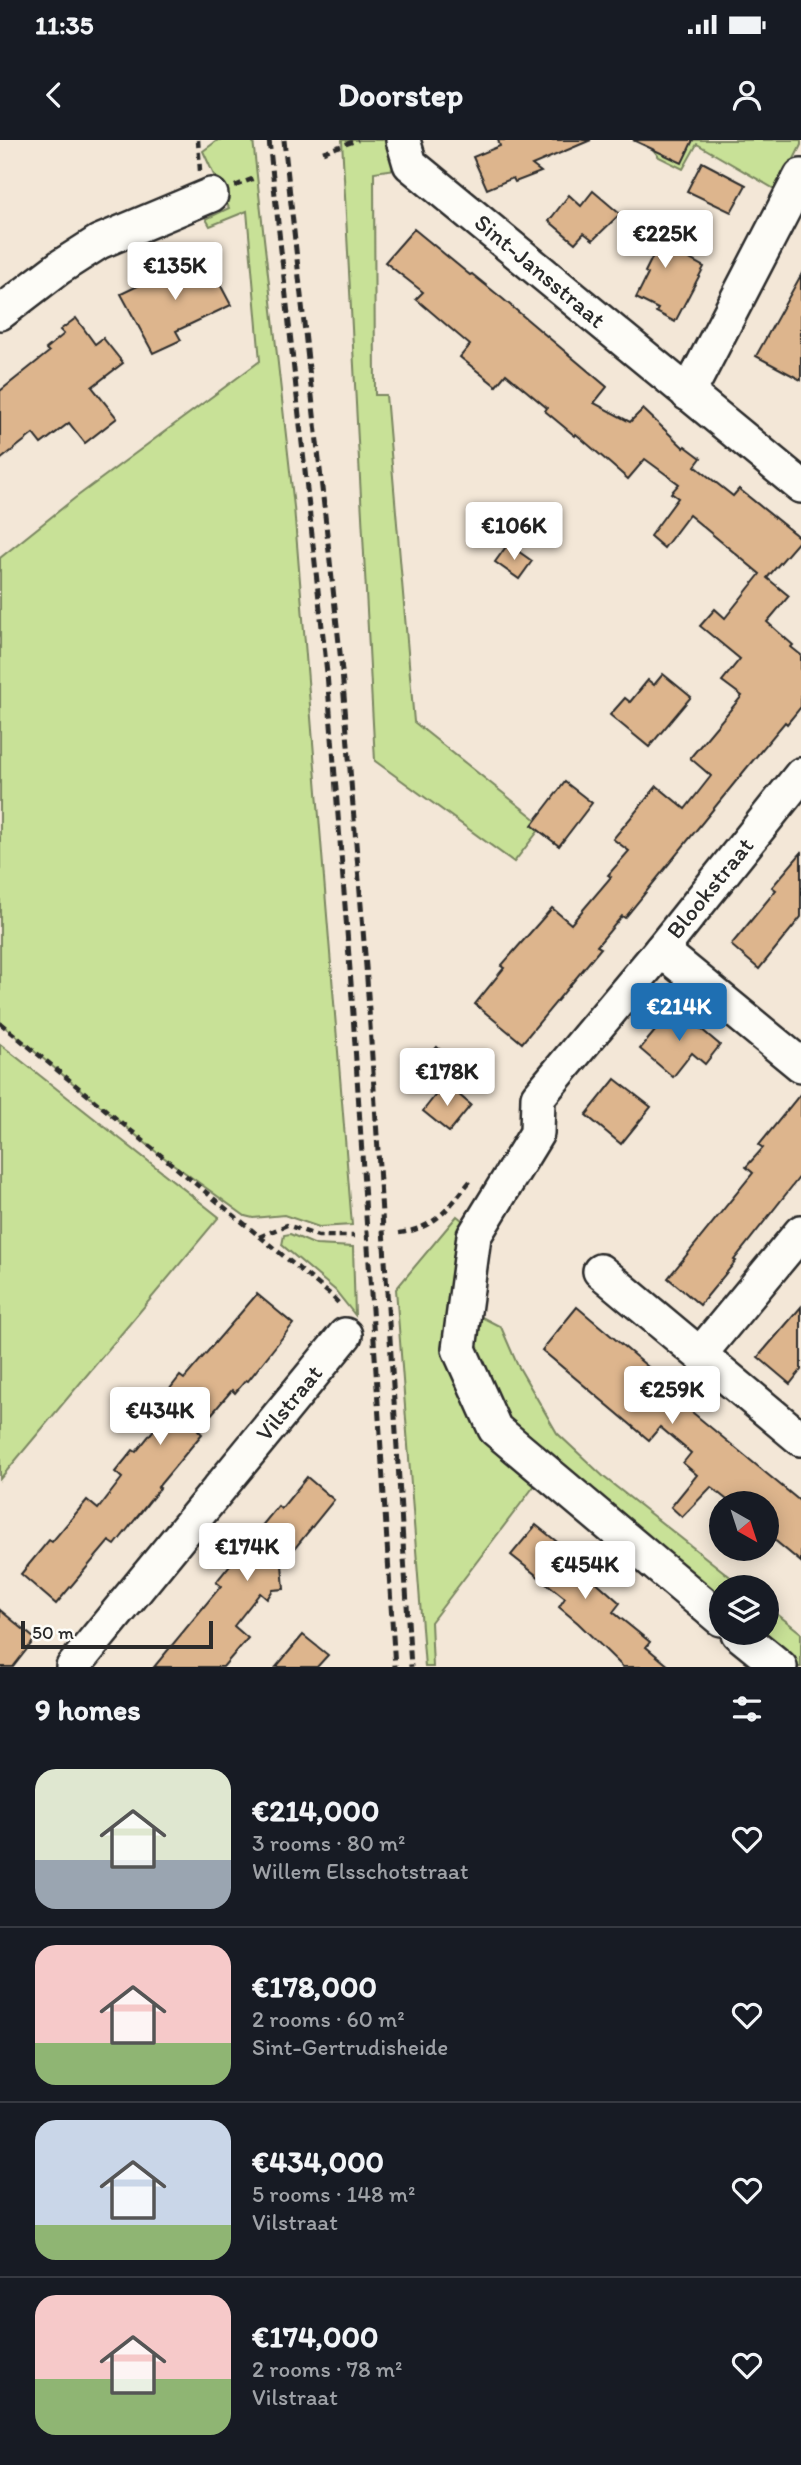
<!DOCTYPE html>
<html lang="en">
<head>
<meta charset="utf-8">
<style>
	:root { --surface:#171b24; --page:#242831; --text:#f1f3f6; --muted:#9ea1a6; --line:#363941; --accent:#1f6fb2 }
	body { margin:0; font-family:Itim,sans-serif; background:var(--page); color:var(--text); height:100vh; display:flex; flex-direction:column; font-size:26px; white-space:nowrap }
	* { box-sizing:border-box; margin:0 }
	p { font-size:23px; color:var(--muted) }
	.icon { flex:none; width:38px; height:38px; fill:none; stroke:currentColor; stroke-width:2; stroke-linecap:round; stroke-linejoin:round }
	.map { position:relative; height:1527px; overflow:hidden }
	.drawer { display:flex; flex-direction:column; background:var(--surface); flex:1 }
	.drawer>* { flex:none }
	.needle { width:46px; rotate:141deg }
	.buttons { position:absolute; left:709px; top:1351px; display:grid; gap:14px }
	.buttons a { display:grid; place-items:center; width:70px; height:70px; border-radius:50%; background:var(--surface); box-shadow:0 4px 18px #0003; font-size:35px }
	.scale { position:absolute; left:21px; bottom:18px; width:192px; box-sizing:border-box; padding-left:7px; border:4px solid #2b2b2b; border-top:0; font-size:19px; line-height:24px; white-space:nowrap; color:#2b2b2b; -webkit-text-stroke:5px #fdfcf7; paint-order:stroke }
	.price { position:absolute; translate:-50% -60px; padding:0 16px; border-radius:7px; background:#fff; color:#222; font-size:23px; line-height:46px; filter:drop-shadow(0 2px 4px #0008) }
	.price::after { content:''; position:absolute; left:50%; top:42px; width:21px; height:16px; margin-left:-10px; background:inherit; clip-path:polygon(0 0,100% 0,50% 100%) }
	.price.active { background:var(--accent); color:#fff }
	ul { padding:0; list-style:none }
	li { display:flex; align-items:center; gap:21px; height:175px; padding:0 35px }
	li+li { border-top:2px solid var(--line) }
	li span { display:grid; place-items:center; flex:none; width:196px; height:140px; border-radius:21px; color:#555 }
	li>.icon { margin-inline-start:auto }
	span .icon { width:84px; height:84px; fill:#fffc; stroke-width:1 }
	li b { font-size:30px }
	h2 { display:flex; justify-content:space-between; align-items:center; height:84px; padding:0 35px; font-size:30px }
	.status { display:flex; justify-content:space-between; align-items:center; height:49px; padding:0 35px; background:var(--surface); direction:ltr }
	.status svg { height:19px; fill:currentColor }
	header { display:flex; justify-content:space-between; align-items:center; height:91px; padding:0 35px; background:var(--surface); font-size:32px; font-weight:700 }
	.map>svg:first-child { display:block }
	.green { fill:#c8e197; stroke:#7a8661; stroke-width:2 }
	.building { fill:#ddb58d; stroke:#2b2b2b; stroke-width:2 }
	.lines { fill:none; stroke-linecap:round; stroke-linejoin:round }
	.minor-casing { stroke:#2b2b2b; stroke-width:38 }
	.path { stroke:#2b2b2b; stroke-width:4.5; stroke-dasharray:7 5; stroke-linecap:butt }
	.minor { stroke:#fdfcf7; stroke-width:33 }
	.rail { stroke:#2b2b2b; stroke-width:5; stroke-dasharray:10 5; stroke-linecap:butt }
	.labels { text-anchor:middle; stroke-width:5; stroke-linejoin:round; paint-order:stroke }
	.street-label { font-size:24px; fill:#2b2b2b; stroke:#fdfcf7 }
</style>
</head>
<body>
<div class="status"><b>11:35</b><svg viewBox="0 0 49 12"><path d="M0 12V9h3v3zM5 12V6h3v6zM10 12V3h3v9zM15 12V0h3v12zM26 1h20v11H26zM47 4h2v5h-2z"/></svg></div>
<header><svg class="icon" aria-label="back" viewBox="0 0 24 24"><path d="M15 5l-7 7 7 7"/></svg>Doorstep<svg class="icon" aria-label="person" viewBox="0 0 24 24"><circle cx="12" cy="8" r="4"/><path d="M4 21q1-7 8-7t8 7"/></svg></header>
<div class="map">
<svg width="801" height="1527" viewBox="0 0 801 1527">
	<rect width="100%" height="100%" fill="#f3e7d7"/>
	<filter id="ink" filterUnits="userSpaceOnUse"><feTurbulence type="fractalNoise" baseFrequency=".0143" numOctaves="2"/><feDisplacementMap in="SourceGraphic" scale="14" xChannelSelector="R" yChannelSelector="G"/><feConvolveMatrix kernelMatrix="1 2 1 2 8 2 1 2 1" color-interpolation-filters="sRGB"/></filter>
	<g filter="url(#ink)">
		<g class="green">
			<path d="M218,0H253L294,367L352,1085L319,1087L284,1075L253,1078L245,1076L155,1011L0,883V418L75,358L260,221L247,71L210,86L206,79L229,68L203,11Z"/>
			<path d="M342,0H386L396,29L374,32L375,255H386L414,582L543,685L514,722L375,621Z"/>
			<path d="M645,0H801V5L778,51L697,4L683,29L659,17Z"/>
			<path d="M0,904L219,1077L0,1339Z"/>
			<path d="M457,1076L462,1080L463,1086L452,1194L538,1341L431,1482L433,1527H425L396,1149Z"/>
			<path d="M290,1094L316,1105L353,1107L355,1175L335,1150L282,1105L284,1095Z"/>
			<path d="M470,1171L501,1187L517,1224L557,1293L605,1338L743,1447H721V1465L502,1276L477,1220Z"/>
			<path d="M767,1466L801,1493V1527H797L755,1493H766Z"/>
		</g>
		<g class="building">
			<path d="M498,0H591L532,25L541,32L515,42L513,38L487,49L473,17L500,6Z"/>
			<path d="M633,0H693L682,23Z"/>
			<path d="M702,22L746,45L731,72L687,51Z"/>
			<path d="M593,51L620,74L593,100L584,93L575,103L549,81L569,55L581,66Z"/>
			<path d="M631,73L683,100L677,112L704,127L675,182L656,172L658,169L636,158L648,134L645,132L657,108L623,90Z"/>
			<path d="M414,89L470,135L472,134L503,159L607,247L594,263L630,282L643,269L684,308L685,306L701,318L695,326L733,356L739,349L801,399L767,438L789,456L767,482L793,505L791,507L801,515V567L787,584L785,582L745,630L625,778L622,776L597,806L601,808L522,903L475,864L504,828L501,826L552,768L571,784L611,737L608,735L629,711L613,699L657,646L685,669L711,636L690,618L742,556L722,541L740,519L700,486L715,469L725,478L760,434L689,375L664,408L650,396L678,358L671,353L679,344L645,319L628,339L576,294L575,296L545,271L547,268L506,234L496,246L460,217L470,205L416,159L423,152L385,122Z"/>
			<path d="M204,114L231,165L176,191L181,200L153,213L121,154Z"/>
			<path d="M801,135V240L756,216Z"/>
			<path d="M76,178L95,204L103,198L123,223L92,247L117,278L85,303L69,283L41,304L33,294L0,320V251L49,212L46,209L64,194L60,190Z"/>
			<path d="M508,404L532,421L519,439L495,422Z"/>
			<path d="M663,534L691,557L649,607L610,575L625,558L630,562L648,540L654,545Z"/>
			<path d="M565,642L592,663L559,706L532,685Z"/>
			<path d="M801,713V777L759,829L731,805L776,750L772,747Z"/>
			<path d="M675,867L720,905L705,924L692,913L673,937L640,909Z"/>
			<path d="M437,907L472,936L458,953L422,924Z"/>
			<path d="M615,939L651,967L621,1004L586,975Z"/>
			<path d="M445,943L471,965L449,992L423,971Z"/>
			<path d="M801,953V1035L734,1120L736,1121L700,1165L668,1138L753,1033L746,1027L763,1008L759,1005Z"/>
			<path d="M257,1154L293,1184L248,1241L246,1240L235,1253L232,1250L198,1290L202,1294L158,1347L160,1348L115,1405L109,1401L56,1464L21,1434L49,1400L52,1402L87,1360L98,1369L122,1338L115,1332L133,1310L136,1312L161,1281L151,1273L180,1236L184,1239Z"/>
			<path d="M577,1167L660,1237V1261L675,1258L801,1362V1422L766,1393V1363H731L711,1347L682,1377L671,1367L697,1335L683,1323L691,1313L660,1287L649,1300L542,1210Z"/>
			<path d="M801,1167V1230L790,1244L758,1217Z"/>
			<path d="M307,1337L334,1360L282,1424L284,1449L273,1450L267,1459L260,1453L234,1486L248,1498L223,1527H154L221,1446L216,1442L278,1366L281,1369Z"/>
			<path d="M536,1385L561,1405L558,1408L620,1463L613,1472L650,1502L646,1507L670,1527H623L578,1483L559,1467L565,1458L511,1415Z"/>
			<path d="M0,1470L35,1499L13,1527H0Z"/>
			<path d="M303,1495L328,1515L317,1527H276Z"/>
		</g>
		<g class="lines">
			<defs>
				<g id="minor">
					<path d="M403,0L410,24L801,346"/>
					<path d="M0,173L60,127L99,102L211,55"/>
					<path d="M688,254L801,36"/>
					<path d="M661,810L801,925"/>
					<path d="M600,1131L801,1299"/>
					<path d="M700,1214L801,1092"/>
					<path d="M721,1479L495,1289L459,1209L474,1096L537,993L538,957L661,810L801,635"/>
					<path d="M738,1493L780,1527"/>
					<path d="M73,1527L345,1195"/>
				</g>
			</defs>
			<use href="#minor" class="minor-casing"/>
			<g class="path">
				<path d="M198,0L200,31"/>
				<path d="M323,12L358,0"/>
				<path d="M235,46L257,37"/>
				<path d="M0,883L331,1155L341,1166"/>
				<path d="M399,1093C437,1088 449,1067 471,1040"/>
				<path d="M259,1097L287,1085L318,1096H354"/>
			</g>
			<use href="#minor" class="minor"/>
			<g class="rail">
				<path d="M269,0L327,533L351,843L395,1527"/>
				<path d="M284,0L342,531L367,839L411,1527"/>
			</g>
		</g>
	</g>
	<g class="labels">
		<g class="street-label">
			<text transform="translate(540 131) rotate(40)" y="8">Sint-Jansstraat</text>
			<text transform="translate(710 748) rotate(-51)" y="8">Blookstraat</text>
			<text transform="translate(289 1263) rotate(-51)" y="8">Vilstraat</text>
		</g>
	</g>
</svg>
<div class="buttons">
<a><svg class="needle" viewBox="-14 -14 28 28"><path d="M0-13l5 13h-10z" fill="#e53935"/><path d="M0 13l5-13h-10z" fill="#9ea1a6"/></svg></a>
<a><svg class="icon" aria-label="layers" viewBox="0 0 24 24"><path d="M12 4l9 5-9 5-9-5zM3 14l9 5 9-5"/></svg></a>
</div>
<div class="scale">50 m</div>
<b class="price" style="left:665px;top:130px">€225K</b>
<b class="price" style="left:175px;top:162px">€135K</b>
<b class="price" style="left:514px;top:422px">€106K</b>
<b class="price active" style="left:679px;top:903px">€214K</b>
<b class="price" style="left:447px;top:968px">€178K</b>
<b class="price" style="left:672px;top:1286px">€259K</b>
<b class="price" style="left:160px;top:1307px">€434K</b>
<b class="price" style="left:247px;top:1443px">€174K</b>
<b class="price" style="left:585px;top:1461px">€454K</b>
</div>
<section class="drawer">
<h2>9 homes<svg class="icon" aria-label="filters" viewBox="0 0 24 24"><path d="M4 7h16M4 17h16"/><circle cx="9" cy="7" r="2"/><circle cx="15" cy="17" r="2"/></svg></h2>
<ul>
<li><span style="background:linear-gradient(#dfe7d0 65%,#9aa5b1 0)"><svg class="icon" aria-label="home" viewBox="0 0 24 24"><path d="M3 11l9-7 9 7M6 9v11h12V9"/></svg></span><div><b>€214,000</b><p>3 rooms · 80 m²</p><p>Willem Elsschotstraat</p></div><svg class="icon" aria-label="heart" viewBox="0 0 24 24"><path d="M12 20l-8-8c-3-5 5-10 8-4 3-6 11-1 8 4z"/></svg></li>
<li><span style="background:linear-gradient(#f6c9c9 70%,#8fb573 0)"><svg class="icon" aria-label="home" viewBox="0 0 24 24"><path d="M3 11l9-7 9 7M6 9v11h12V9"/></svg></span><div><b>€178,000</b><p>2 rooms · 60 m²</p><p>Sint-Gertrudisheide</p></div><svg class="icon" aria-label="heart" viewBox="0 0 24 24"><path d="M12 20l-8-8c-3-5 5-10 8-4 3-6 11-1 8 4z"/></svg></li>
<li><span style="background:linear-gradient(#c9d6e8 75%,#8fb573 0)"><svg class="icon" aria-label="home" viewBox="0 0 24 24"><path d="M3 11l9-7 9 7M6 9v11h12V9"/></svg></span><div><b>€434,000</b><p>5 rooms · 148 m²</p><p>Vilstraat</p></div><svg class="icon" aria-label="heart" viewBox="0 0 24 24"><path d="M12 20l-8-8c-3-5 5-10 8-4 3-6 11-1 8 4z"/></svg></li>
<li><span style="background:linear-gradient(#f6c9c9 60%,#8fb573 0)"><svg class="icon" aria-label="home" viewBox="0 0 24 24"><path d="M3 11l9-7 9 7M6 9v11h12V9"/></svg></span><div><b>€174,000</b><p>2 rooms · 78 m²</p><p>Vilstraat</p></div><svg class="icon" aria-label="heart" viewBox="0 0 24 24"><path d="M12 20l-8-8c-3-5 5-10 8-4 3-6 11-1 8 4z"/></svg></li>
</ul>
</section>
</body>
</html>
